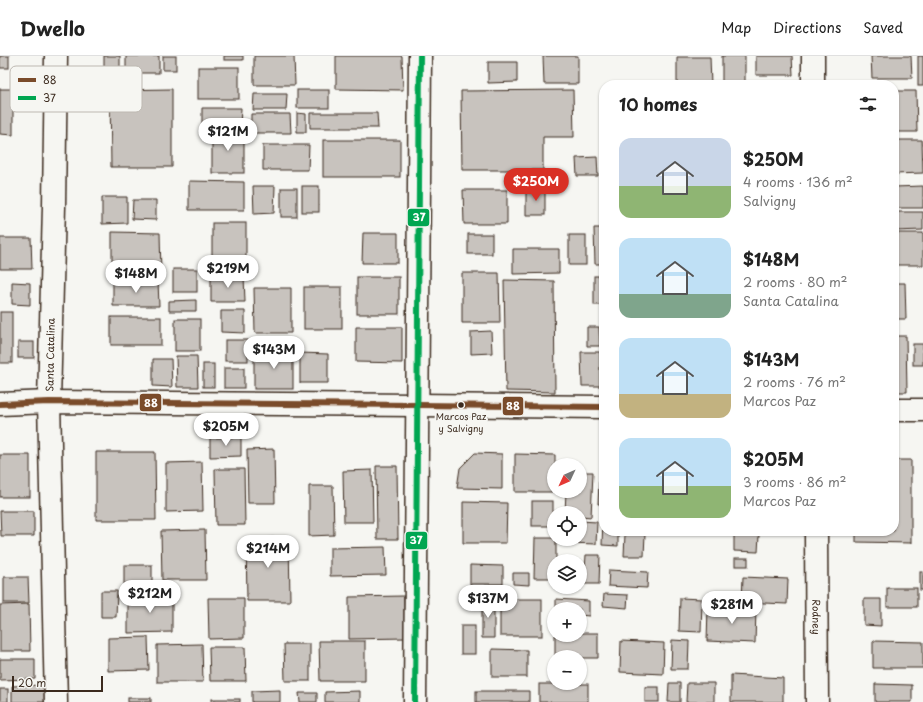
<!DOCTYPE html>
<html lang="en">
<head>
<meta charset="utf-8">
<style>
	:root { --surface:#fff; --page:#f2f2f2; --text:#222; --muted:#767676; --line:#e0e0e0; --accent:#d93025 }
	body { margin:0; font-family:"Playpen Sans",sans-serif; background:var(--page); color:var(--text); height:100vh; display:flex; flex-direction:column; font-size:15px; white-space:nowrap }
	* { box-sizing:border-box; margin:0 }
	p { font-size:13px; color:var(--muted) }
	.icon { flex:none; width:22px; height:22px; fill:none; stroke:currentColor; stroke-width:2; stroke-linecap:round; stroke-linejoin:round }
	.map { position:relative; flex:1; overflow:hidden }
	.side { position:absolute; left:599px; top:24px; width:300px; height:456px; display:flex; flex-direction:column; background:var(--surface); border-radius:16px; box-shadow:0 1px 3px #0004 }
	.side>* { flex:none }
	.needle { width:26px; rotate:226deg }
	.controls { position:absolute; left:547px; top:402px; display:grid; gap:8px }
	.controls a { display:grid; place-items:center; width:40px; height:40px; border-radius:50%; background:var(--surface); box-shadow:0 1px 3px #0004; font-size:20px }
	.scale { position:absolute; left:12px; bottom:10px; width:91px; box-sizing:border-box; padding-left:4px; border:2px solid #3b2a1e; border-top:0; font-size:11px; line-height:14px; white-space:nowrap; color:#3b2a1e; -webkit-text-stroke:3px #f6f6f2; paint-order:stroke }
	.price { position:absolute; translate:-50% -34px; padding:0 9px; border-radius:14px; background:#fff; color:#222; font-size:13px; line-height:26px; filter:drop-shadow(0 1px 2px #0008) }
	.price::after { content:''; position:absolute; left:50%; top:24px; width:12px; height:9px; margin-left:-6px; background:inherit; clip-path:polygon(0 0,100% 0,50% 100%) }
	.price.active { background:var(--accent); color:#fff }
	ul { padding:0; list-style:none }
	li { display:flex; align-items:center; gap:12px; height:100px; padding:0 20px }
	li span { display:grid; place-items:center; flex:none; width:112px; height:80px; border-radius:12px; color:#555 }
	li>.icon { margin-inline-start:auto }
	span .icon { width:48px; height:48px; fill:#fffc; stroke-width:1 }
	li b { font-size:17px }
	h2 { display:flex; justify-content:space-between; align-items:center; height:48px; padding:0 20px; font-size:17px }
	header { display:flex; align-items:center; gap:24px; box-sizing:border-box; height:56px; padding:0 20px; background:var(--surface); border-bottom:1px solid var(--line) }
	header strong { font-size:19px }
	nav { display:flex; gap:22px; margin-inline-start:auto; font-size:14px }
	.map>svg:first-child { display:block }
	.building { fill:#c8c3be; stroke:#3b2a1e }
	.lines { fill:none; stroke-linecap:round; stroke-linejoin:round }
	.minor-casing { stroke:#3b2a1e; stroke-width:25 }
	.minor { stroke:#f6f6f2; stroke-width:22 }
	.bus-1-casing { stroke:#f6f6f2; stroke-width:9 }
	.bus-2-casing { stroke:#f6f6f2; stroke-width:9 }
	.bus-1 { stroke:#7a4b2a; stroke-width:6 }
	.bus-2 { stroke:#00a651; stroke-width:6 }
	.bus-dot { fill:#3b2a1e; stroke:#f6f6f2; stroke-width:1.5 }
	.labels { text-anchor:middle; stroke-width:4; stroke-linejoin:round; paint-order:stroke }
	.bus-label { font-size:9px; fill:#3b2a1e; stroke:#f6f6f2 }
	.street-label { font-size:10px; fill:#3b2a1e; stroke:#f6f6f2 }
	.key { fill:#f6f6f2; stroke:#beb9b2; stroke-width:1 }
	.key-label { font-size:11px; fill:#3b2a1e }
	.line-badge { stroke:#f6f6f2; stroke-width:1.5 }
	.badge-label { font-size:11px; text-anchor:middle; font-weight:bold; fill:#fff }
</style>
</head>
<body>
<header>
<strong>Dwello</strong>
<nav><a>Map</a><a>Directions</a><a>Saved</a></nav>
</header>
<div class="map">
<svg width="923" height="646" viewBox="0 0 923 646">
	<rect width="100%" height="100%" fill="#f6f6f2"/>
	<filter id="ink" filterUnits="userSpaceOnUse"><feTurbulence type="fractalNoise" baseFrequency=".025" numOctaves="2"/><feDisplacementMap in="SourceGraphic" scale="8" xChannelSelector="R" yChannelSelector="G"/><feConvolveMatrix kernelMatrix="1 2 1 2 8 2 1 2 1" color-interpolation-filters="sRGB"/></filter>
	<g filter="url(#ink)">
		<g class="building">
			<rect x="0" y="0" width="9" height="12"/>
			<rect x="104" y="0" width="16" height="18"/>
			<rect x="126" y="0" width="33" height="17"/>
			<rect x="163" y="0" width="13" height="14"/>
			<rect x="224" y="0" width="19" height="4"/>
			<path d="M254,0H294L295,29H254Z"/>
			<path d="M336,0H402L403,34L336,33Z"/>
			<path d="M543,0H578V28H544Z"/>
			<path d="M722,0H745V27L722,28Z"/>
			<path d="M756,0H792L793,19H756Z"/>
			<path d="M871,0H911L912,22H872Z"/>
			<rect x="918" y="0" width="5" height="30"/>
			<path d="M677,1H710L711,29H677Z"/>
			<path d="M488,6H517V26L488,27Z"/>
			<rect x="198" y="11" width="41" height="32"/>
			<path d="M0,33H13V79L0,78Z"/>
			<path d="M172,33V111H111L110,34Z"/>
			<rect x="297" y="34" width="32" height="18"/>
			<path d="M573,34L574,81H543V114H462L461,35Z"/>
			<path d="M894,35H916L917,76H894Z"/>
			<path d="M254,38H287L286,54H253Z"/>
			<path d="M202,52H241L240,71H202Z"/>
			<path d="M297,57L306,58V76H297Z"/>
			<path d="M310,57H377L378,72H310Z"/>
			<path d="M251,58H290L291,77H251Z"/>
			<rect x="212" y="75" width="32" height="42"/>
			<rect x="323" y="84" width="77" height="37"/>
			<path d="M894,84H922L923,117L894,118Z"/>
			<path d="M263,89H309L308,114H263Z"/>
			<path d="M597,101L598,120H577L576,102Z"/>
			<path d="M189,125L244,126V154H189Z"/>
			<path d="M253,130H275L274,157L254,158Z"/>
			<rect x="302" y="130" width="17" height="26"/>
			<path d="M923,130V152H894V131Z"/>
			<rect x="281" y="132" width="16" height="29"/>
			<rect x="526" y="133" width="19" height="26"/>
			<path d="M463,134H507V168H464Z"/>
			<path d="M102,141H127V167L102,168Z"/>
			<path d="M133,144H156V164L132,163Z"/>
			<path d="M894,156H923V174L894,175Z"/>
			<rect x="212" y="167" width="34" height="44"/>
			<path d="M594,172H604V208H595Z"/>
			<path d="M112,176L160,177L161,218H112Z"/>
			<path d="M363,177H398V207H362Z"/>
			<rect x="894" y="177" width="29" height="32"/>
			<rect x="468" y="178" width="24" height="20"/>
			<rect x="569" y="179" width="17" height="30"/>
			<path d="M0,182H31L32,213H0Z"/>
			<path d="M513,193H559V217L513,218Z"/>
			<rect x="173" y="213" width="24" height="23"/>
			<path d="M462,217H499L500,267H462Z"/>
			<path d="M211,220H244L245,246H211Z"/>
			<rect x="594" y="220" width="10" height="29"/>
			<rect x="357" y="221" width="42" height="37"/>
			<path d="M504,224L554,225L555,336L506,335Z"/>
			<path d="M113,225H158L159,250H113Z"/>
			<path d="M12,226L30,227V249L12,248Z"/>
			<path d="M894,227H905L906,263H894Z"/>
			<rect x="304" y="231" width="38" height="42"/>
			<path d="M254,232H291V277H255Z"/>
			<path d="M196,244V255H169V245Z"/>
			<path d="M221,255H245V277L221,276Z"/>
			<rect x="0" y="256" width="12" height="51"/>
			<rect x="111" y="261" width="50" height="28"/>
			<rect x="175" y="263" width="25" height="32"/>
			<path d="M356,271H402V307L356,306Z"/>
			<path d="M587,271H599L600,290H587Z"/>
			<path d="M491,275L492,297L471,298V276Z"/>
			<path d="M894,280H906L907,336H894Z"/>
			<rect x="225" y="284" width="23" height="21"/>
			<rect x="18" y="286" width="16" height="16"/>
			<rect x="913" y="288" width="10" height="21"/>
			<rect x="254" y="294" width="39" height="39"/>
			<path d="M581,296H600V330H582Z"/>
			<path d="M300,297L328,298V327H300Z"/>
			<path d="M176,300H197L198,331H177Z"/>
			<path d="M153,303H171L172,331L153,330Z"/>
			<rect x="203" y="308" width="11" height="23"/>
			<rect x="224" y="312" width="20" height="20"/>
			<path d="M241,381V400L210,401V382Z"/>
			<path d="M274,393L275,447H248L247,394Z"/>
			<path d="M96,396H155L156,464H96Z"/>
			<path d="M475,397L502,398V433L457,432L460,412Z"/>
			<path d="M515,398L555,399V409H554V435L555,436H515Z"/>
			<rect x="0" y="399" width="30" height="42"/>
			<path d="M894,404H911V487L856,486V475H894Z"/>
			<path d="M202,406L203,455L166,456V407Z"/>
			<path d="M376,410H397L398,483H377Z"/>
			<path d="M215,413H244L245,469H216Z"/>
			<path d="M372,414L373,466H344L343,415Z"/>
			<path d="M580,416H593L591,461L580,460V457H565L566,435H580Z"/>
			<path d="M599,426H604V448H598Z"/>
			<path d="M309,430H333L334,479L309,480Z"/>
			<rect x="532" y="445" width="21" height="25"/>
			<path d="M463,446L507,447L506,487H463Z"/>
			<path d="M0,455H34V480H1Z"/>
			<path d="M603,464H604V475H618V490L602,489Z"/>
			<path d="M580,465L597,466L596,488L568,487V483H580Z"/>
			<path d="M205,474L206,524H162L161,475Z"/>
			<path d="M625,478H645L644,500H624Z"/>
			<path d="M734,478L759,479L758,496L734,495Z"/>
			<path d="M289,481L290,545H247L246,482Z"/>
			<path d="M535,482H554V483H556V505H554V522H534Z"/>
			<path d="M385,491L386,519L330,520V492Z"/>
			<path d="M586,499H600L599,528H584Z"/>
			<rect x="735" y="502" width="13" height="8"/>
			<rect x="124" y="509" width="28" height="24"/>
			<path d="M470,509L503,510V528H470Z"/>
			<path d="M609,514L648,516L647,532L608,530Z"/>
			<rect x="920" y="516" width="3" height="18"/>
			<path d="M513,517H529V529L513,528Z"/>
			<path d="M4,521H28L29,547H4Z"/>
			<path d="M743,521L788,523L787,548L742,546Z"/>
			<rect x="887" y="532" width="30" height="19"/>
			<path d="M101,535H117L116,561H101Z"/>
			<path d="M604,538L628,539L627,552L603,550Z"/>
			<path d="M128,539H172V576L128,577Z"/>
			<path d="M404,540L405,582L349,583V541Z"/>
			<path d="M208,542H244V582L209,583Z"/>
			<path d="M680,542L702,543L701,576L679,575Z"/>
			<rect x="500" y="543" width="42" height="37"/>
			<path d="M556,543L589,545V560L580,559V553H556Z"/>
			<path d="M864,543H881V570L864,569Z"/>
			<path d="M482,544L494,545V582H482Z"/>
			<path d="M29,548L30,595H0V549Z"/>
			<path d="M708,551L756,553L755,587L707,585Z"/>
			<rect x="461" y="570" width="14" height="28"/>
			<path d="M580,577H598V602H580V601H555V579H580Z"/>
			<path d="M148,581L149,614L108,615V582Z"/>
			<path d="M672,584L689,585L688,613H671Z"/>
			<path d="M319,585H365V625H320Z"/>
			<path d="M621,585L664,587L663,618L620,616Z"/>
			<path d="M873,585L923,586V612H873Z"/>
			<path d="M202,588L203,626H157V589Z"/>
			<path d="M284,588H310V625H285Z"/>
			<path d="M209,591H245L246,625H210Z"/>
			<path d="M492,593L527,594V621H492Z"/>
			<path d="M0,603H35V623L0,624Z"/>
			<path d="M731,619L783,622V646H731Z"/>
			<path d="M669,627H680V646H668Z"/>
			<path d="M687,627H714V646H686Z"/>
			<rect x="539" y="628" width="49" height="18"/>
			<path d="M875,628L912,629V646H875Z"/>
			<path d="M45,629V646H12V630Z"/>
			<rect x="645" y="631" width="14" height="15"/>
			<rect x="0" y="633" width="8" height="13"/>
			<path d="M280,634V646H252V635Z"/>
			<path d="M360,635V646H325V636Z"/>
			<rect x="476" y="635" width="53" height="11"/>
			<path d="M299,637H317V646H300Z"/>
			<rect x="128" y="642" width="23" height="4"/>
			<rect x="212" y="643" width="28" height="3"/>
		</g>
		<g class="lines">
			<defs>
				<g id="minor">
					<path d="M56,0L54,150L49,346L56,646"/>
					<path d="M813,0V29"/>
					<path d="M0,348L49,346L418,349L604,351"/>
					<path d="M894,354H923"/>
					<path id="s1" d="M816,475L817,646"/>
					<path d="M415,646L420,0"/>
				</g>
			</defs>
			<use href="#minor" class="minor-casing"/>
			<use href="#minor" class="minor"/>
			<defs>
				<path id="bus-1" d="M0,348L49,346L418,349L604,351"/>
				<path id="bus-2" d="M415,646L420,0"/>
			</defs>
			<use href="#bus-1" class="bus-1-casing"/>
			<use href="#bus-2" class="bus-2-casing"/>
			<use href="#bus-1" class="bus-1"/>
			<use href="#bus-2" class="bus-2"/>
		</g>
	</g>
	<circle class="bus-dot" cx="461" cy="349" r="3.5"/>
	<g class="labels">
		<g class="bus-label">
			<text x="461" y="364">Marcos Paz<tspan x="461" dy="12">y Salvigny</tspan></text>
		</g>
		<g class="street-label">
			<text transform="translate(50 299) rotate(-89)" y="4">Santa Catalina</text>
			<text dy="4" stroke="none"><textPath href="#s1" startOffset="86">Rodney</textPath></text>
		</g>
	</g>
	<rect x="10" y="10" width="132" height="46" rx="6" class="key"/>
	<rect x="18" y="22" width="18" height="4" fill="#7a4b2a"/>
	<rect x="18" y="40" width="18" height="4" fill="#00a651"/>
	<g class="key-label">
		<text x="43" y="28">88</text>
		<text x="43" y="46">37</text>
	</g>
	<g class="line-badge">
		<rect x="407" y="152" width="23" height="19" rx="4" fill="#00a651"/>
		<rect x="139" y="337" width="23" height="19" rx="4" fill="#7a4b2a"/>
		<rect x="502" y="340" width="22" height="20" rx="4" fill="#7a4b2a"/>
		<rect x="405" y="475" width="23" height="19" rx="4" fill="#00a651"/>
	</g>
	<g class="badge-label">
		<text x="419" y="165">37</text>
		<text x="151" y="351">88</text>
		<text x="513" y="354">88</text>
		<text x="416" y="488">37</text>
	</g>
</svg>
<div class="controls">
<a><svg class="needle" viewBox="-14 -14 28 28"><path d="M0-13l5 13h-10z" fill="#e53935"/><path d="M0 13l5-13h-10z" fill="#767676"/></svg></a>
<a><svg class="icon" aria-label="locate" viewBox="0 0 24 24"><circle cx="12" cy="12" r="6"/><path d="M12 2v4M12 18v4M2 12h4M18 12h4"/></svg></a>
<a><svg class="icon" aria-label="layers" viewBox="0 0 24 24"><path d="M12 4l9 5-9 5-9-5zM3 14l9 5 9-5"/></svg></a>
<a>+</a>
<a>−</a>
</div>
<div class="scale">20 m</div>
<b class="price" style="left:228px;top:96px">$121M</b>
<b class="price active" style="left:536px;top:146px">$250M</b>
<b class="price" style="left:228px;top:233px">$219M</b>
<b class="price" style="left:136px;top:238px">$148M</b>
<b class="price" style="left:274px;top:314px">$143M</b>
<b class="price" style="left:226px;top:391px">$205M</b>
<b class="price" style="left:268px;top:513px">$214M</b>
<b class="price" style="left:150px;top:558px">$212M</b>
<b class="price" style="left:488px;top:563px">$137M</b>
<b class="price" style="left:732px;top:569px">$281M</b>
<section class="side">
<h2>10 homes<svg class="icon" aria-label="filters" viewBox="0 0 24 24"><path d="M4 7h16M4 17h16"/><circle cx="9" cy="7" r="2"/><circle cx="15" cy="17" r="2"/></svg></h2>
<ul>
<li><span style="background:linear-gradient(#c9d6e8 60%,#8fb573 0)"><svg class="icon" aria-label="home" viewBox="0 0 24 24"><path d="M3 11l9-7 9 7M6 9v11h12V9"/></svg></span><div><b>$250M</b><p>4 rooms · 136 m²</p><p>Salvigny</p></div></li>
<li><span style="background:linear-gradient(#bfe0f5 70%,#7fa58c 0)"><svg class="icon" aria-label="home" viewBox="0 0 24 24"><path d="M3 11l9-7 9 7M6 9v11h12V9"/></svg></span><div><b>$148M</b><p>2 rooms · 80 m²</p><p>Santa Catalina</p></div></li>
<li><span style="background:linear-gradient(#bfe0f5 70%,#c2b280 0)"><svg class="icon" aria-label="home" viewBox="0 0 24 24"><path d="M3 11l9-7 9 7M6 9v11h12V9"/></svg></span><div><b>$143M</b><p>2 rooms · 76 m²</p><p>Marcos Paz</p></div></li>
<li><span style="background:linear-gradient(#bfe0f5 60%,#8fb573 0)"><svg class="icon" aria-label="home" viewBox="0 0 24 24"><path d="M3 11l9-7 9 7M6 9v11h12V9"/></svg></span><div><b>$205M</b><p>3 rooms · 86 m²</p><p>Marcos Paz</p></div></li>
</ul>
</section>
</div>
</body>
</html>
